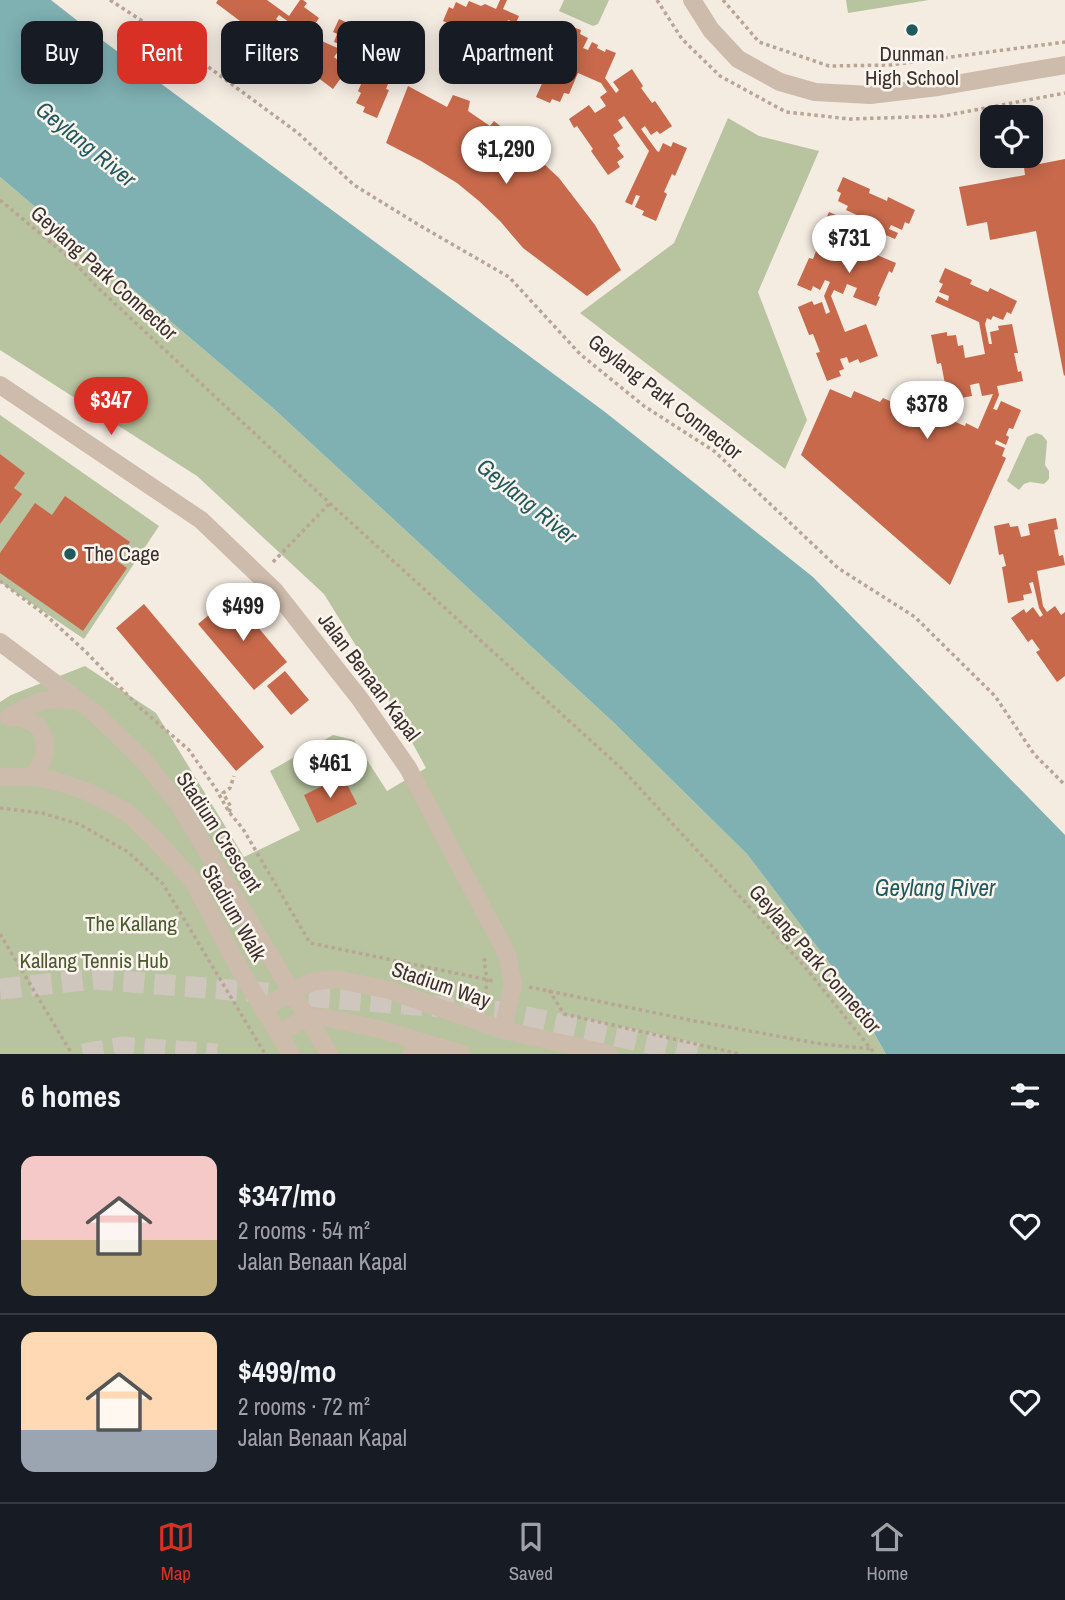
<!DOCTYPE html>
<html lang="en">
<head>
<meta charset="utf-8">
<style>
	:root { --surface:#171b24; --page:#20242c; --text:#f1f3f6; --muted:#9ea1a6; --line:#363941; --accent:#d93025 }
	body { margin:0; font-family:"Archivo Narrow",sans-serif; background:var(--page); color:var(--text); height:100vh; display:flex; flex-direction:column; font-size:26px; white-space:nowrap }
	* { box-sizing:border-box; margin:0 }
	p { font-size:23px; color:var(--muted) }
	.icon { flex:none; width:38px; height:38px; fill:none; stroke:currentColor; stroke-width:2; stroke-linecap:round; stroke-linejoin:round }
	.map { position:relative; height:1054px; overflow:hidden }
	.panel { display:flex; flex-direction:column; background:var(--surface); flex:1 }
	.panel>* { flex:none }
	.top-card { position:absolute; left:21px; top:21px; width:700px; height:63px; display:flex; gap:14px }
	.buttons { position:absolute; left:980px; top:105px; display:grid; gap:14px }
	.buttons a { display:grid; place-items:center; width:63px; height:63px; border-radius:14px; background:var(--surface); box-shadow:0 4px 18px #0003; font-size:35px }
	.price { position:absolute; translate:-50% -60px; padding:0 16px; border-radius:24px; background:#fff; color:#222; font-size:23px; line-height:46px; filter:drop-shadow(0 2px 4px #0008) }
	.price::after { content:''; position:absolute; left:50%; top:42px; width:21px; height:16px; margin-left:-10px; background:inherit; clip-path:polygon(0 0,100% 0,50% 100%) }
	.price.active { background:var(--accent); color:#fff }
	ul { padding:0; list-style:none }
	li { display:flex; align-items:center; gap:21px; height:175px; padding:0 21px }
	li+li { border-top:2px solid var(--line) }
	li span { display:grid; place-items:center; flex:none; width:196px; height:140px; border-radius:14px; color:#555 }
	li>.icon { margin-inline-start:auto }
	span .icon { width:84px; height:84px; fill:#fffc; stroke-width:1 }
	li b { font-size:30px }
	h2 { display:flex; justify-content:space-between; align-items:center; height:84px; padding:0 21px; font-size:30px }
	.tag { padding:0 24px; border-radius:14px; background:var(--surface); box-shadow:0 4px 18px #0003; font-size:24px; line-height:63px }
	.tag.active { background:var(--accent); color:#fff }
	.tab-bar { display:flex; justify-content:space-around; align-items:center; height:98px; border-top:2px solid var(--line); background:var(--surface); font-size:19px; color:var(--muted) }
	.tab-bar a { display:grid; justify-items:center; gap:4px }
	.tab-bar .active { color:var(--accent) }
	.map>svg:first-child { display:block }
	.green { fill:#b8c4a0 }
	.water { fill:#7fb0b2 }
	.building { fill:#c8694b }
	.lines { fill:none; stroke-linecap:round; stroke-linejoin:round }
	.highway-tunnel { stroke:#cfc6bd; stroke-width:21; stroke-dasharray:21 10; stroke-linecap:butt }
	.path { stroke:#b9a596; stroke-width:3.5; stroke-dasharray:3.5 3.5; stroke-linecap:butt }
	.minor { stroke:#cdbbac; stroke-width:18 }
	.poi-dot { fill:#1f5a5e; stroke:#fbf5ee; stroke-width:2.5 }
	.labels { text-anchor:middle; stroke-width:5; stroke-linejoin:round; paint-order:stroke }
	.poi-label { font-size:21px; fill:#3b302b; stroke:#fbf5ee }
	.street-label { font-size:21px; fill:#3b302b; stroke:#fbf5ee }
	.park-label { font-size:21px; fill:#4a5a2e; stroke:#fbf5ee }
	.water-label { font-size:23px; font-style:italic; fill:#1f5a5e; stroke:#fbf5ee }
</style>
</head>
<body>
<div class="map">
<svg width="1065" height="1054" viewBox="0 0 1065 1054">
	<rect width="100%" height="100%" fill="#f4ebe1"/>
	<g class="green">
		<path d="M564,0H609L598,24L593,26L559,11Z"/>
		<path d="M846,0H929L848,13Z"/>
		<path d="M728,118L759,136L819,151L758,292L807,420L785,469L580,313L674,243Z"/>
		<path d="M0,177L274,409L612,721L747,854L849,989L886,1054H0V702L11,695L85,666L156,713L244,857L300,830L270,771L333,735L354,740L387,791L426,768L384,691L324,594L197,476L0,350Z"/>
		<path d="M0,415L159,526L84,639L0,582Z"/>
		<path d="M1036,433L1042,435L1047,441L1045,465L1049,471V479L1044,484L1030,482L1024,484L1019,490L1007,481L1027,437Z"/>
	</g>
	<path class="water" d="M0,0H51L102,40L605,412L813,577L1065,835V1054H886L849,989L747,854L612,721L274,409L0,177Z"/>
	<g class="building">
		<path d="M218,0H267L289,16L300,0H303L307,3L304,7L319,18L315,24L323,30L318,37L324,42L342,50L344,46L334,42L337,34L333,32L339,19L366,31L364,34L373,38L375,35L381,38L377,48L380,49L384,39L393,43L395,39L409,45L397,72L393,71L386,89L389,90L377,118L363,112L365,107L356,103L361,93L358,91L362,82L360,76L364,66L337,53L334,57L340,62L339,65L346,71L333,89L317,77L319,74L308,66L306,69L278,49L287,36L291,39L295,33L304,39L307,35L279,15L276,19L284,25L270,43L254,32L257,28L246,21L244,24L216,3Z"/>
		<path d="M500,0H507L503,9L519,16L516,23L508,20L506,24L514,28L505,49L489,42L491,37L472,29L470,33L443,21L449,7L453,9L456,2L466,7L469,1L481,6L485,4L496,9Z"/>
		<path d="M568,25L581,30L580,34L588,38L583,48L588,50L592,42L598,45L597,48L605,52L606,49L616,53L605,78L616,93L619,90L613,82L632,69L643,86L641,88L652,103L655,101L672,126L660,134L657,131L651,135L645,126L641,129L657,151L659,152L663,143L671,147L673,142L687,148L675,176L672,174L664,192L667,194L656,221L642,215L644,211L635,207L640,196L636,195L632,205L625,202L649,151L624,116L618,120L623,128L613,135L620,146L617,148L624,157L617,162L620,167L608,175L591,151L593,149L577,126L574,128L569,119L589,105L595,113L606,106L600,97L607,92L601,83L578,73L569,94L564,93L560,102L552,99L550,103L536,97L548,70L552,72L560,53L556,52Z"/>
		<path d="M408,86L447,107L453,95L470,101L468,111L490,126L494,121L527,148L559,178L595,225L621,270L587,296L523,248L500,221L479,201L457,183L421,161L386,143Z"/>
		<path d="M1065,159V375L1064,376L1036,231L990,240L987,222L967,226L959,187L1025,175L1024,167Z"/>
		<path d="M843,177L870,189L869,193L887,201L888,197L915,210L909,224L905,222L902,230L891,225L889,229L898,233L895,239L862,225L850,251L862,257L861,259L866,261L870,252L896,263L892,273L889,271L878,296L880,297L876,306L853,297L857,288L847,284L843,294L834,290L831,296L845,332L866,324L878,356L860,363L858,359L849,363L847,357L840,359L844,369L839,371L841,376L827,381L816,353L820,352L813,334L809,335L798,307L812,301L814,305L822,302L826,314L830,312L824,296L830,282L825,280L820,290L813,286L811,291L797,285L809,258L813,259L820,241L817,239L829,212L843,218L841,222L848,226L844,236L849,238L859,216L846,210L848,206L838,201L841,193L837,191Z"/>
		<path d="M945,268L972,280L970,284L988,292L990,288L1017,301L1011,314L1007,312L1003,320L993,316L991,320L987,318L985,324L989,344H992L990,332L999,330L998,326L1012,324L1018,353H1014L1018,372L1021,371L1023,381L997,386L999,395L993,409L997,410L1001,401L1021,410L1013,429L1009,428L1006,435L1009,437L1006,445L996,440L995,444L1005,448L1002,456L1006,458L950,585L801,455L830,389L851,398L854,391L880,402L883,398L940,423L941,420L951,424L953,421L965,426L966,423L978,429L993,394L982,396L979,383L970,385L972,396L944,401L942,390L946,389L941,363L937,364L931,335L947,332V336L956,335L958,346L963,345L965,358L985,354L979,322L935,302L938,296L948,301L949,296L939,292L943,284L939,282Z"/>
		<path d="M0,454L25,473L14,488L22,494L0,524Z"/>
		<path d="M65,496L130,542L117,561L127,568L83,631L0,573V553L35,503L52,515Z"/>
		<path d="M1056,518L1058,529L1054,530L1059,556L1063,555L1065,565L1037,571L1043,606L1047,612L1055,606L1061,615L1065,612V676L1057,682L1036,652L1040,650L1032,639L1028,642L1011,618L1024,609L1026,613L1033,607L1040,617L1043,615L1039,608L1033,582L1029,583L1032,593L1023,595L1024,600L1008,603L1002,567L1006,566L1003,554L999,555L994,526L1009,523L1010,527L1018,526L1021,537L1030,535L1028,524Z"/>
		<path d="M232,596L287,662L254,690L198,624Z"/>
		<path d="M144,604L264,747L236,771L116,628Z"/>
		<path d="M285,671L309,700L291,715L267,686Z"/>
		<path d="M343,776L357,804L317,823L304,795Z"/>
	</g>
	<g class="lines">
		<g class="highway-tunnel">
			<path d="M0,989L94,979L503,1012L700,1054"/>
			<path d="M83,1054L122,1047L217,1054"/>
		</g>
		<g class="path">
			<path d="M110,0L173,41L298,133L354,185L419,225L509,277L580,354L644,406L714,451L838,568L915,617L995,696L1034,754L1065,785"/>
			<path d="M657,0L682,39L720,76L786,112L850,119L943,116L1065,93"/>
			<path d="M723,0L759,42L829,66L890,65L1065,42"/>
			<path d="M0,200L73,261L95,285L324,498L622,769L805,967L875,1054"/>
			<path d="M273,562L330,503"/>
			<path d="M0,581L48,617L87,653L139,707L189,750L216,789L229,812L243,829L310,943L494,981"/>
			<path d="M0,808L42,813L79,824L128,852L163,884L265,1054"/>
			<path d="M229,812L231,807L223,793L230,788L234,776"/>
			<path d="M0,934L72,1054"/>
			<path d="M529,987L690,1020L821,1044L872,1049"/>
			<path d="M549,990L564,1014L740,1054"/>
			<path d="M484,1003L487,980L484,960L489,959"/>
		</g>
		<g class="minor">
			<path d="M692,0L711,30L738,59L780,82L815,92L870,95L938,87L1065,65"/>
			<path d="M0,385L201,520L275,591L360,699L408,768L507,954L513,984L503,1030"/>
			<path d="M0,642L96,714L144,761L180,806L329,1054"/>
			<path d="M9,717C25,718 41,721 44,740C46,748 45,756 41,763C38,768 34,773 31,777"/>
			<path d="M9,717C39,700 44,697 78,701"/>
			<path d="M0,777H31L52,780L86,791L127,812L155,839L193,881L243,975L291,1054"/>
			<path d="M263,1009L292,991L315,981L336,979L389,990L503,1030L609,1054"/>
			<path d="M278,1034L307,1017L328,1018L383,1030L462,1054"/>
			<path d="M411,1054L440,1051"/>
		</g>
	</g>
	<g class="poi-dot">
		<circle cx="912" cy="30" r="7"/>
		<circle cx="70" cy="554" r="7"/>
	</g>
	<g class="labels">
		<g class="poi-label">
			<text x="912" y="61">Dunman<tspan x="912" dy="24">High School</tspan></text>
			<text x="84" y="561" text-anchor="start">The Cage</text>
		</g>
		<g class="street-label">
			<text transform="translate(104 273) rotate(42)" y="7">Geylang Park Connector</text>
			<text transform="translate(665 397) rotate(38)" y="7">Geylang Park Connector</text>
			<text transform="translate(369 677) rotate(53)" y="7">Jalan Benaan Kapal</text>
			<text transform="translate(219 832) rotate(57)" y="7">Stadium Crescent</text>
			<text transform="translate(234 913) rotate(60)" y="7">Stadium Walk</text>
			<text transform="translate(815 959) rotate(49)" y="7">Geylang Park Connector</text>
			<text transform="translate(441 985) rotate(19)" y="7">Stadium Way</text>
		</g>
		<g class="park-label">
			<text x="131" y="931">The Kallang</text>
			<text x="94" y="968">Kallang Tennis Hub</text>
		</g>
		<g class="water-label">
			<text transform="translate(86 144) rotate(39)" y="8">Geylang River</text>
			<text transform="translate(527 501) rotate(39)" y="8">Geylang River</text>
			<text x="935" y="896">Geylang River</text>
		</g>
	</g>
</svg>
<div class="buttons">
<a><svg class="icon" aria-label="locate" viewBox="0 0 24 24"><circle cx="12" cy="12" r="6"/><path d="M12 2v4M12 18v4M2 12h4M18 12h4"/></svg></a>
</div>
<b class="price" style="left:506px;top:186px">$1,290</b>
<b class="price" style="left:849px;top:275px">$731</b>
<b class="price active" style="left:111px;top:437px">$347</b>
<b class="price" style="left:927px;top:441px">$378</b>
<b class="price" style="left:243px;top:643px">$499</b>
<b class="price" style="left:330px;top:800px">$461</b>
<div class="top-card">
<a class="tag">Buy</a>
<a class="tag active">Rent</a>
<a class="tag">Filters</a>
<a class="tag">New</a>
<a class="tag">Apartment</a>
</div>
</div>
<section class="panel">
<h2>6 homes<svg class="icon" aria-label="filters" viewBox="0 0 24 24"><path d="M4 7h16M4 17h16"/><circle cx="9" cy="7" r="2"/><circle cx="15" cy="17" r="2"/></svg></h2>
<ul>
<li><span style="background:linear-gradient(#f6c9c9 60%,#c2b280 0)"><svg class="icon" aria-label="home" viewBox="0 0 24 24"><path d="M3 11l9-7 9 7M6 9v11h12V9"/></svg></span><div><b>$347/mo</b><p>2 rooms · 54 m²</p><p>Jalan Benaan Kapal</p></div><svg class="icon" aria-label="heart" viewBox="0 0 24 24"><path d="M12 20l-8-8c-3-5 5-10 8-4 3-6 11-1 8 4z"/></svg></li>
<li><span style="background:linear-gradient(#ffd9b3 70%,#9aa5b1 0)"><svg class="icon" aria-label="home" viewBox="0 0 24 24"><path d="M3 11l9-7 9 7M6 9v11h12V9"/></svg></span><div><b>$499/mo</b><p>2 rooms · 72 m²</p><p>Jalan Benaan Kapal</p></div><svg class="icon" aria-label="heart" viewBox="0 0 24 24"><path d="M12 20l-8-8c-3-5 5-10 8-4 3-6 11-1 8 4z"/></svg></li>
</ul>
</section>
<nav class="tab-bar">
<a class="active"><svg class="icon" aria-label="map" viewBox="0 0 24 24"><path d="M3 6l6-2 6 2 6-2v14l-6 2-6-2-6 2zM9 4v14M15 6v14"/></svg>Map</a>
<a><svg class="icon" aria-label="saved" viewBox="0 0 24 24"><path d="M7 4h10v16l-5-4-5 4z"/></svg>Saved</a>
<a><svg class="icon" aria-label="home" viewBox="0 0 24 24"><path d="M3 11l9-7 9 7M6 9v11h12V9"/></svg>Home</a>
</nav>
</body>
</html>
